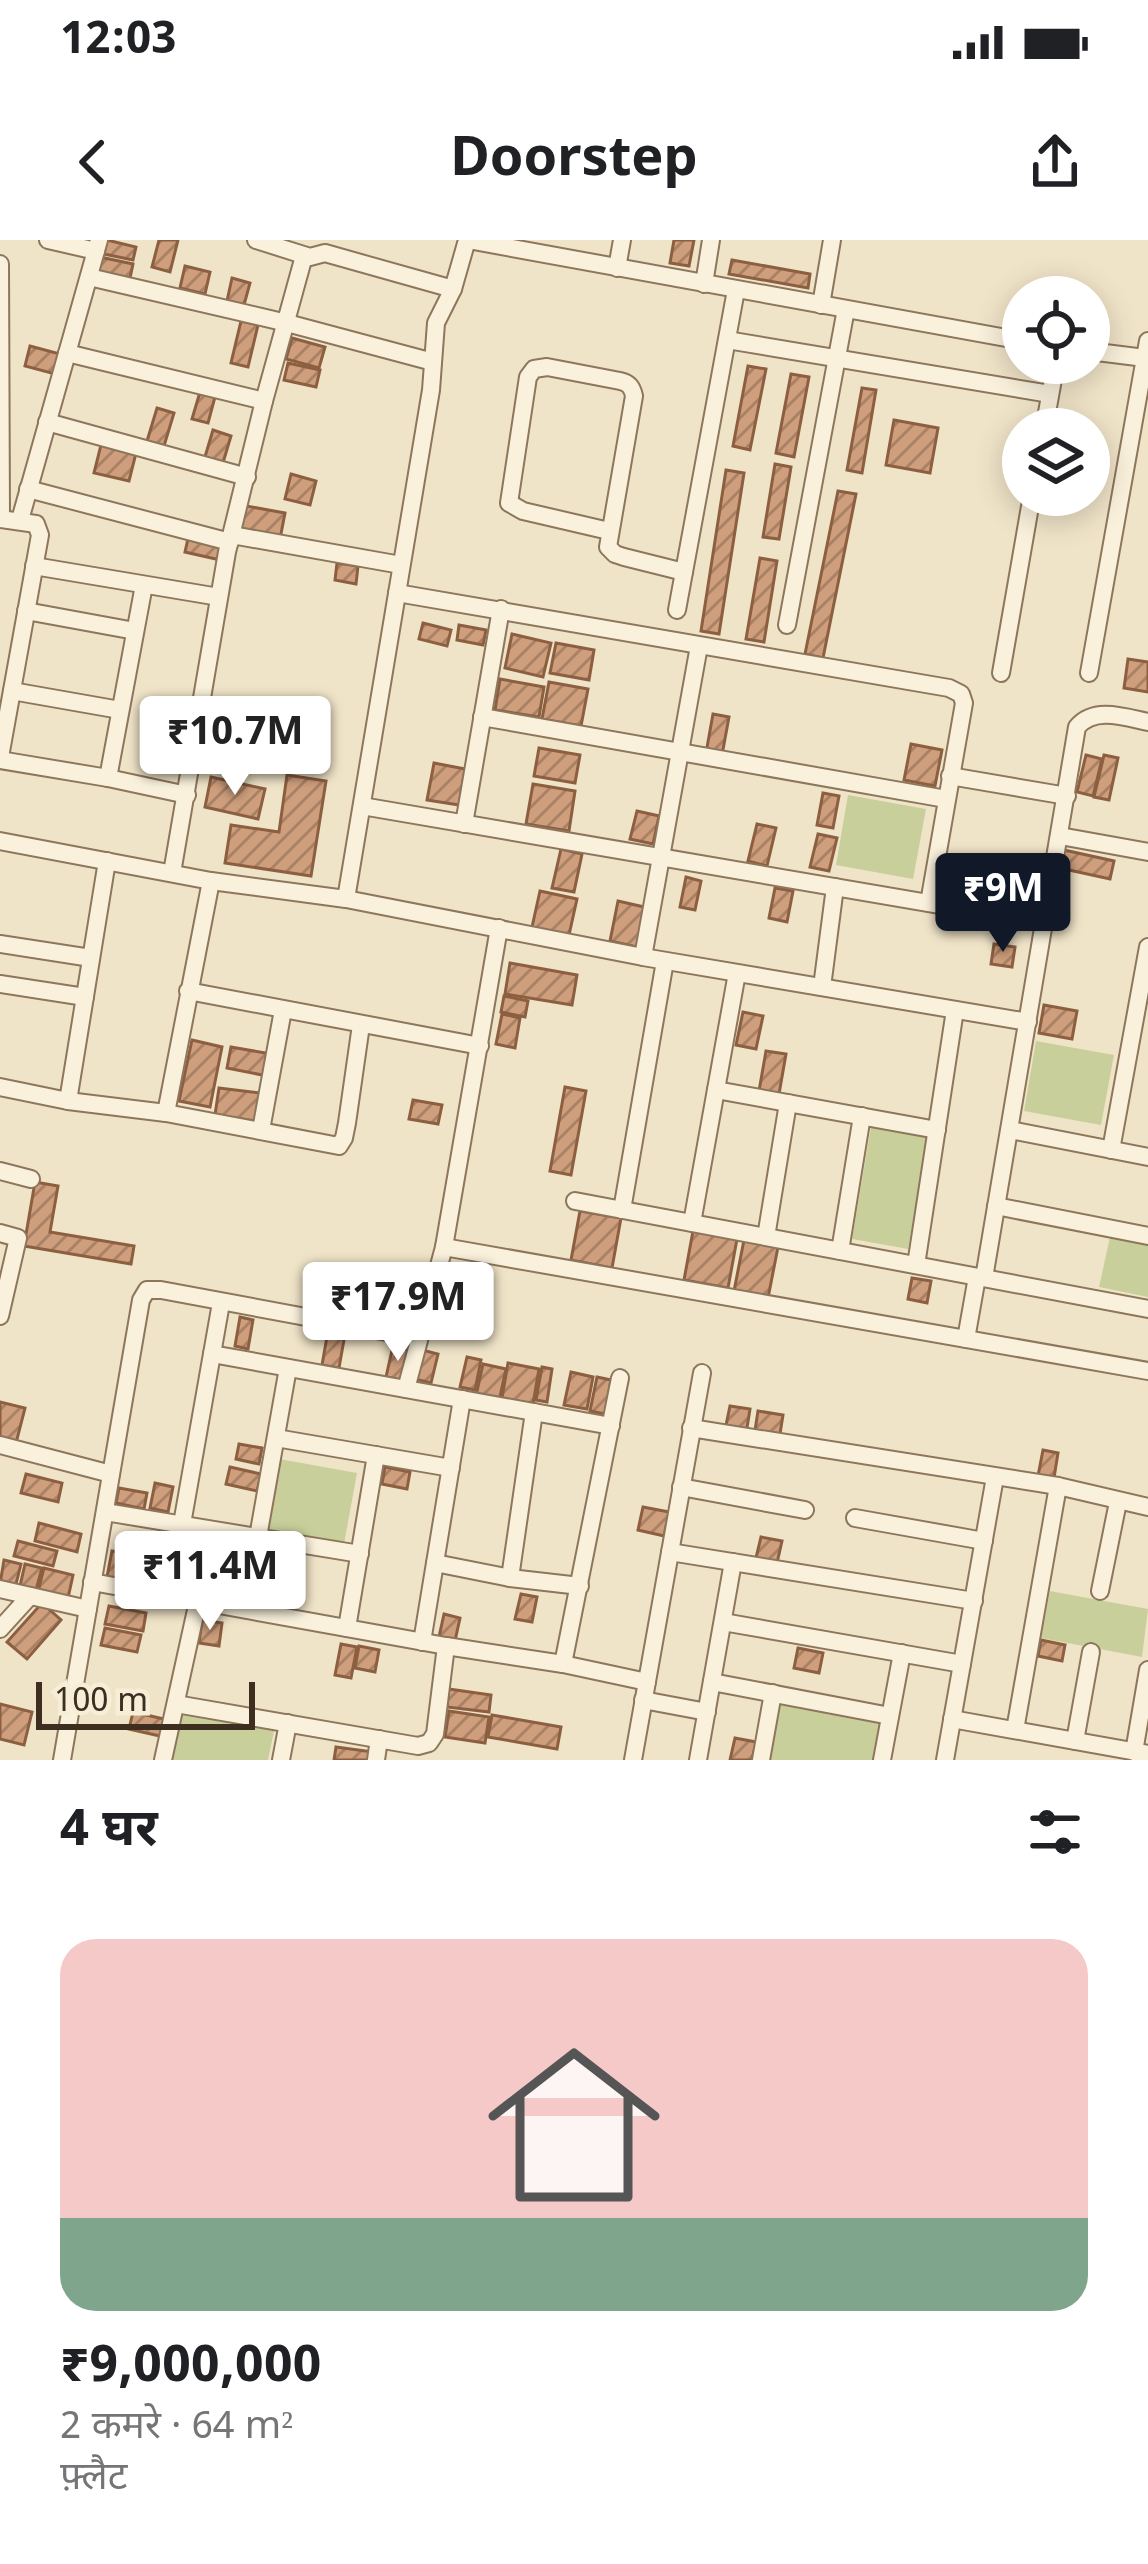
<!DOCTYPE html>
<html lang="hi">
<head>
<meta charset="utf-8">
<style>
	:root { --surface:#fff; --page:#f6f6f6; --text:#202124; --muted:#757577; --accent:#111827 }
	body { margin:0; font-family:Georgia,"Noto Sans Devanagari",serif; background:var(--page); color:var(--text); height:100vh; display:flex; flex-direction:column; font-size:45px; white-space:nowrap }
	* { box-sizing:border-box; margin:0 }
	p { font-size:39px; color:var(--muted) }
	.icon { flex:none; width:66px; height:66px; fill:none; stroke:currentColor; stroke-width:2; stroke-linecap:round; stroke-linejoin:round }
	.map { position:relative; height:1520px; overflow:hidden }
	.details { display:flex; flex-direction:column; background:var(--surface); flex:1 }
	.details>* { flex:none }
	.controls { position:absolute; left:1002px; top:36px; display:grid; gap:24px }
	.controls a { display:grid; place-items:center; width:108px; height:108px; border-radius:50%; background:var(--surface); box-shadow:0 6px 30px #0003; font-size:60px }
	.scale { position:absolute; left:36px; bottom:30px; width:219px; box-sizing:border-box; padding-left:12px; border:6px solid #3d2e20; border-top:0; font-size:33px; line-height:42px; white-space:nowrap; color:#3d2e20; -webkit-text-stroke:9px #f7eed8; paint-order:stroke }
	.price { position:absolute; translate:-50% -102px; padding:0 27px; border-radius:12px; background:#fff; color:#222; font-size:39px; line-height:78px; filter:drop-shadow(0 3px 6px #0008) }
	.price::after { content:''; position:absolute; left:50%; top:72px; width:36px; height:27px; margin-left:-18px; background:inherit; clip-path:polygon(0 0,100% 0,50% 100%) }
	.price.selected { background:var(--accent); color:#fff }
	ul { padding:0; list-style:none }
	li { display:grid; align-content:center; gap:24px; height:636px; padding:0 60px }
	li span { display:grid; place-items:center; height:372px; border-radius:36px; color:#555 }
	li>.icon { margin-inline-start:auto }
	span .icon { width:216px; height:216px; fill:#fffc; stroke-width:1 }
	li b { font-size:51px }
	h2 { display:flex; justify-content:space-between; align-items:center; height:144px; padding:0 60px; font-size:51px }
	.status { display:flex; justify-content:space-between; align-items:center; height:84px; padding:0 60px; background:var(--surface); direction:ltr }
	.status svg { height:33px; fill:currentColor }
	header { display:flex; justify-content:space-between; align-items:center; height:156px; padding:0 60px; background:var(--surface); font-size:54px; font-weight:700 }
	.map>svg:first-child { display:block }
	.green { fill:#c9cf9b }
	.building { fill:url(#building-hatch); stroke:#8d5f41; stroke-width:3 }
	.lines { fill:none; stroke-linecap:round; stroke-linejoin:round }
	.minor-casing { stroke:#8d765c; stroke-width:20 }
	.minor { stroke:#faf1dc; stroke-width:16 }
</style>
</head>
<body>
<div class="status"><b>12:03</b><svg viewBox="0 0 49 12"><path d="M0 12V9h3v3zM5 12V6h3v6zM10 12V3h3v9zM15 12V0h3v12zM26 1h20v11H26zM47 4h2v5h-2z"/></svg></div>
<header><svg class="icon" aria-label="back" viewBox="0 0 24 24"><path d="M15 5l-7 7 7 7"/></svg>Doorstep<svg class="icon" aria-label="share" viewBox="0 0 24 24"><path d="M12 15V3M7 8l5-5 5 5M5 13v7h14v-7"/></svg></header>
<div class="map">
<svg width="1148" height="1520" viewBox="0 0 1148 1520">
	<defs>
		<pattern id="building-hatch" width="6" height="6" patternUnits="userSpaceOnUse" patternTransform="scale(3)"><rect width="6" height="6" fill="#cf9f7d"/><path d="M-1 1l2-2M0 6l6-6M5 7l2-2" fill="none" stroke="#a98266"/></pattern>
	</defs>
	<rect width="100%" height="100%" fill="#f0e4c8"/>
	<g class="green">
		<path d="M848,555L926,569L913,639L836,625Z"/>
		<path d="M1036,801L1114,815L1101,885L1024,871Z"/>
		<path d="M871,887L928,897L908,1009L852,999Z"/>
		<path d="M1110,997L1148,1005V1057L1099,1047Z"/>
		<path d="M279,1219L357,1233L344,1304L266,1290Z"/>
		<path d="M1050,1351L1148,1369L1142,1417L1041,1398Z"/>
		<path d="M778,1462L882,1482L875,1520H767Z"/>
		<path d="M182,1471L274,1491L268,1520H172Z"/>
	</g>
	<g class="building">
		<path d="M107,0L136,7L133,20L104,14Z"/>
		<path d="M159,0H178L170,32L152,27Z"/>
		<path d="M674,0H694L689,26L670,23Z"/>
		<path d="M100,17L133,24L129,43L96,35Z"/>
		<path d="M732,20L810,34L808,48L729,34Z"/>
		<path d="M185,26L210,32L205,54L180,48Z"/>
		<path d="M232,38L250,43L244,65L227,61Z"/>
		<path d="M241,81L258,85L248,127L231,123Z"/>
		<path d="M292,98L325,107L319,128L286,119Z"/>
		<path d="M30,106L60,114L55,134L25,126Z"/>
		<path d="M288,123L320,130L316,147L284,140Z"/>
		<path d="M748,126L766,129L750,210L733,206Z"/>
		<path d="M791,134L809,137L794,217L776,213Z"/>
		<path d="M862,148L876,150L862,233L847,230Z"/>
		<path d="M200,152L215,157L208,183L192,179Z"/>
		<path d="M157,168L174,173L164,206L147,201Z"/>
		<path d="M894,180L938,188L930,233L886,225Z"/>
		<path d="M213,190L231,196L222,226L204,220Z"/>
		<path d="M102,201L137,209L129,241L94,233Z"/>
		<path d="M775,224L791,227L779,299L763,297Z"/>
		<path d="M726,230L744,233L719,394L701,391Z"/>
		<path d="M291,234L316,241L310,265L285,259Z"/>
		<path d="M838,251L856,254L823,418L805,414Z"/>
		<path d="M241,265L285,273L280,299L236,291Z"/>
		<path d="M189,294L224,303L220,320L185,312Z"/>
		<path d="M760,318L777,321L764,402L746,399Z"/>
		<path d="M337,323L358,326L356,344L335,340Z"/>
		<path d="M423,383L451,390L447,406L419,399Z"/>
		<path d="M459,385L486,390L483,405L457,400Z"/>
		<path d="M512,394L551,403L543,437L505,428Z"/>
		<path d="M556,403L594,410L589,440L550,433Z"/>
		<path d="M1128,419L1148,422V452L1124,448Z"/>
		<path d="M500,439L544,447L539,477L495,470Z"/>
		<path d="M549,442L588,449L581,486L542,479Z"/>
		<path d="M713,474L729,477L722,515L706,513Z"/>
		<path d="M911,504L942,510L935,546L904,540Z"/>
		<path d="M539,508L580,515L575,543L534,536Z"/>
		<path d="M1086,515L1102,519L1093,556L1077,552Z"/>
		<path d="M1104,515L1118,518L1109,560L1094,557Z"/>
		<path d="M434,523L465,529L459,565L427,560Z"/>
		<path d="M287,535L326,541L311,636L225,623L231,585L279,592Z"/>
		<path d="M211,537L265,549L258,579L205,567Z"/>
		<path d="M533,544L575,551L569,591L526,584Z"/>
		<path d="M823,553L839,556L833,588L817,585Z"/>
		<path d="M637,571L659,576L653,604L630,599Z"/>
		<path d="M757,584L776,588L767,626L748,621Z"/>
		<path d="M818,594L837,598L829,631L810,627Z"/>
		<path d="M561,609L582,614L574,652L552,648Z"/>
		<path d="M1064,610L1114,621L1110,639L1060,628Z"/>
		<path d="M686,637L701,641L695,670L680,667Z"/>
		<path d="M775,648L793,651L787,682L769,678Z"/>
		<path d="M540,651L577,659L569,695L532,687Z"/>
		<path d="M618,661L644,667L637,707L610,701Z"/>
		<path d="M994,704L1015,707L1012,727L991,724Z"/>
		<path d="M510,723L577,735L572,765L505,754Z"/>
		<path d="M504,756L528,761L525,777L501,772Z"/>
		<path d="M1044,765L1077,771L1072,799L1039,793Z"/>
		<path d="M743,772L763,776L756,809L736,805Z"/>
		<path d="M502,774L520,778L515,808L496,804Z"/>
		<path d="M192,800L222,807L210,867L179,861Z"/>
		<path d="M231,807L271,814L267,836L227,828Z"/>
		<path d="M766,811L786,814L779,854L759,851Z"/>
		<path d="M565,847L586,851L571,935L550,931Z"/>
		<path d="M219,848L260,853L256,881L215,875Z"/>
		<path d="M413,860L442,865L438,884L409,879Z"/>
		<path d="M35,942L58,946L50,992L134,1006L131,1024L24,1006Z"/>
		<path d="M580,971L621,978L612,1028L571,1020Z"/>
		<path d="M693,991L737,999L728,1048L684,1040Z"/>
		<path d="M744,1000L778,1007L768,1058L734,1051Z"/>
		<path d="M912,1038L931,1041L927,1063L908,1059Z"/>
		<path d="M240,1077L253,1080L248,1109L235,1106Z"/>
		<path d="M328,1091L345,1094L339,1128L322,1125Z"/>
		<path d="M393,1106L411,1111L403,1141L386,1137Z"/>
		<path d="M422,1110L438,1114L431,1143L415,1139Z"/>
		<path d="M467,1117L481,1120L475,1150L460,1147Z"/>
		<path d="M508,1123L539,1129L533,1164L502,1158Z"/>
		<path d="M483,1124L506,1129L499,1161L476,1156Z"/>
		<path d="M542,1127L552,1129L547,1162L536,1160Z"/>
		<path d="M571,1132L593,1137L587,1169L564,1165Z"/>
		<path d="M597,1137L611,1140L605,1174L590,1171Z"/>
		<path d="M0,1162L25,1168L16,1203L0,1199Z"/>
		<path d="M730,1166L750,1169L746,1194L725,1190Z"/>
		<path d="M758,1171L783,1175L779,1200L754,1197Z"/>
		<path d="M239,1204L262,1208L259,1224L236,1219Z"/>
		<path d="M1043,1210L1058,1213L1053,1244L1037,1241Z"/>
		<path d="M230,1227L261,1234L257,1251L226,1244Z"/>
		<path d="M385,1227L410,1232L407,1249L382,1244Z"/>
		<path d="M26,1234L62,1243L58,1262L21,1253Z"/>
		<path d="M155,1243L173,1247L168,1272L150,1268Z"/>
		<path d="M119,1248L147,1253L144,1269L116,1263Z"/>
		<path d="M643,1267L669,1272L664,1296L638,1290Z"/>
		<path d="M39,1283L81,1294L77,1312L35,1301Z"/>
		<path d="M761,1297L782,1301L777,1323L756,1318Z"/>
		<path d="M18,1301L57,1311L53,1326L14,1316Z"/>
		<path d="M112,1311L136,1315L132,1341L107,1337Z"/>
		<path d="M4,1320L21,1324L15,1348L0,1344Z"/>
		<path d="M25,1324L42,1328L36,1350L20,1346Z"/>
		<path d="M44,1328L73,1335L68,1358L38,1351Z"/>
		<path d="M521,1354L537,1357L532,1382L515,1379Z"/>
		<path d="M42,1363L61,1380L27,1419L7,1402Z"/>
		<path d="M109,1366L146,1373L143,1391L105,1384Z"/>
		<path d="M444,1374L460,1378L455,1401L439,1397Z"/>
		<path d="M202,1380L222,1383L219,1406L199,1403Z"/>
		<path d="M105,1388L141,1395L137,1412L101,1405Z"/>
		<path d="M1041,1400L1065,1405L1062,1421L1038,1416Z"/>
		<path d="M341,1404L357,1407L351,1438L335,1435Z"/>
		<path d="M359,1406L379,1410L375,1432L355,1428Z"/>
		<path d="M798,1408L823,1413L819,1433L794,1428Z"/>
		<path d="M449,1449L491,1455L489,1472L447,1467Z"/>
		<path d="M0,1464L32,1472L24,1505L0,1499Z"/>
		<path d="M449,1471L489,1477L485,1503L445,1497Z"/>
		<path d="M133,1472L168,1480L164,1497L129,1489Z"/>
		<path d="M492,1475L561,1487L557,1509L488,1497Z"/>
		<path d="M735,1498L756,1502L752,1520H730Z"/>
		<path d="M336,1507L373,1512L372,1520H334Z"/>
	</g>
	<g class="lines">
		<defs>
			<g id="minor">
				<path d="M48,0L96,11"/>
				<path d="M256,0L310,17L325,13L453,49"/>
				<path d="M468,0L1023,101"/>
				<path d="M0,24L1,277"/>
				<path d="M617,28L622,0"/>
				<path d="M89,37L287,83L433,122"/>
				<path d="M704,44L711,0"/>
				<path d="M821,65L832,0"/>
				<path d="M727,100L1050,154"/>
				<path d="M1089,111L1145,118"/>
				<path d="M67,113L264,161"/>
				<path d="M47,182L247,237"/>
				<path d="M1044,189L1056,123"/>
				<path d="M28,249L230,302"/>
				<path d="M0,279L36,284L40,295L0,517"/>
				<path d="M20,280L99,0"/>
				<path d="M609,291L523,271L509,263L528,137L534,129L547,127L620,141C629,143 632,147 634,156L608,307L615,314L624,317L684,332"/>
				<path d="M232,295L401,325"/>
				<path d="M34,326L219,357"/>
				<path d="M397,353L949,448L961,454L964,463L929,663"/>
				<path d="M677,370L736,50"/>
				<path d="M26,371L135,391"/>
				<path d="M787,385L846,69"/>
				<path d="M1001,433L1032,255"/>
				<path d="M1089,433L1148,101"/>
				<path d="M12,451L120,470"/>
				<path d="M482,477L946,559"/>
				<path d="M0,520L108,538L187,555"/>
				<path d="M950,536L1067,556"/>
				<path d="M108,538L144,345"/>
				<path d="M362,566L1045,683"/>
				<path d="M464,584L501,369"/>
				<path d="M1060,596L1148,612"/>
				<path d="M0,601L211,641L346,659L643,717L1028,782"/>
				<path d="M172,633L227,312L264,161L304,16"/>
				<path d="M346,659L431,150L436,83L453,49L467,0"/>
				<path d="M0,704L91,718"/>
				<path d="M643,717L699,406"/>
				<path d="M0,744L85,757"/>
				<path d="M822,747L835,647"/>
				<path d="M188,751L480,806"/>
				<path d="M0,847L68,861L166,873L339,906L344,898L347,883L361,785"/>
				<path d="M716,850L937,890"/>
				<path d="M68,861L107,621"/>
				<path d="M166,873L211,641"/>
				<path d="M261,890L283,770"/>
				<path d="M1010,890L1148,917"/>
				<path d="M1111,910L1148,707"/>
				<path d="M0,931L31,939"/>
				<path d="M575,961L1148,1069"/>
				<path d="M996,966L1148,996"/>
				<path d="M622,970L665,721"/>
				<path d="M692,983L737,733"/>
				<path d="M0,993L18,998L0,1076"/>
				<path d="M766,997L788,863"/>
				<path d="M444,1007L1148,1131"/>
				<path d="M840,1011L862,876"/>
				<path d="M916,1025L955,770"/>
				<path d="M984,1038L1077,487C1094,466 1125,477 1148,482"/>
				<path d="M966,1099L977,1037"/>
				<path d="M212,1114L611,1186"/>
				<path d="M406,1149L444,1007L499,688"/>
				<path d="M691,1188L1058,1246L1148,1267"/>
				<path d="M276,1198L451,1228"/>
				<path d="M0,1205L111,1234"/>
				<path d="M681,1247L805,1270"/>
				<path d="M105,1272L360,1314"/>
				<path d="M855,1278L984,1301"/>
				<path d="M182,1284L221,1063"/>
				<path d="M258,1297L288,1128"/>
				<path d="M670,1312L974,1361"/>
				<path d="M435,1323L510,1338L580,1346"/>
				<path d="M510,1338L534,1172"/>
				<path d="M92,1342L446,1406L563,1424L647,1442"/>
				<path d="M0,1349L88,1369"/>
				<path d="M1100,1351L1118,1262"/>
				<path d="M723,1382L962,1424"/>
				<path d="M347,1388L376,1215"/>
				<path d="M0,1389L30,1356"/>
				<path d="M422,1402L462,1159"/>
				<path d="M563,1424L620,1138"/>
				<path d="M712,1442L890,1476"/>
				<path d="M643,1460L707,1472"/>
				<path d="M176,1464L418,1506L429,1503L435,1494L446,1406"/>
				<path d="M952,1479L1148,1514"/>
				<path d="M1015,1490L1058,1246"/>
				<path d="M1075,1501L1091,1412"/>
				<path d="M1134,1512L1148,1430"/>
				<path d="M62,1520L141,1060L147,1050H161L419,1098"/>
				<path d="M163,1520L198,1361"/>
				<path d="M281,1520L288,1483"/>
				<path d="M376,1520L379,1499"/>
				<path d="M633,1520L702,1133"/>
				<path d="M698,1520L733,1322"/>
				<path d="M761,1520L773,1453"/>
				<path d="M882,1520L902,1413"/>
				<path d="M945,1520L995,1237"/>
			</g>
		</defs>
		<use href="#minor" class="minor-casing"/>
		<use href="#minor" class="minor"/>
	</g>
</svg>
<div class="controls">
<a><svg class="icon" aria-label="locate" viewBox="0 0 24 24"><circle cx="12" cy="12" r="6"/><path d="M12 2v4M12 18v4M2 12h4M18 12h4"/></svg></a>
<a><svg class="icon" aria-label="layers" viewBox="0 0 24 24"><path d="M12 4l9 5-9 5-9-5zM3 14l9 5 9-5"/></svg></a>
</div>
<div class="scale">100 m</div>
<b class="price" style="left:235px;top:558px">₹10.7M</b>
<b class="price selected" style="left:1003px;top:715px">₹9M</b>
<b class="price" style="left:398px;top:1124px">₹17.9M</b>
<b class="price" style="left:210px;top:1393px">₹11.4M</b>
</div>
<section class="details">
<h2>4 घर<svg class="icon" aria-label="filters" viewBox="0 0 24 24"><path d="M4 7h16M4 17h16"/><circle cx="9" cy="7" r="2"/><circle cx="15" cy="17" r="2"/></svg></h2>
<ul>
<li><span style="background:linear-gradient(#f6c9c9 75%,#7fa58c 0)"><svg class="icon" aria-label="home" viewBox="0 0 24 24"><path d="M3 11l9-7 9 7M6 9v11h12V9"/></svg></span><div><b>₹9,000,000</b><p>2 कमरे · 64 m²</p><p>फ़्लैट</p></div></li>
</ul>
</section>
</body>
</html>
